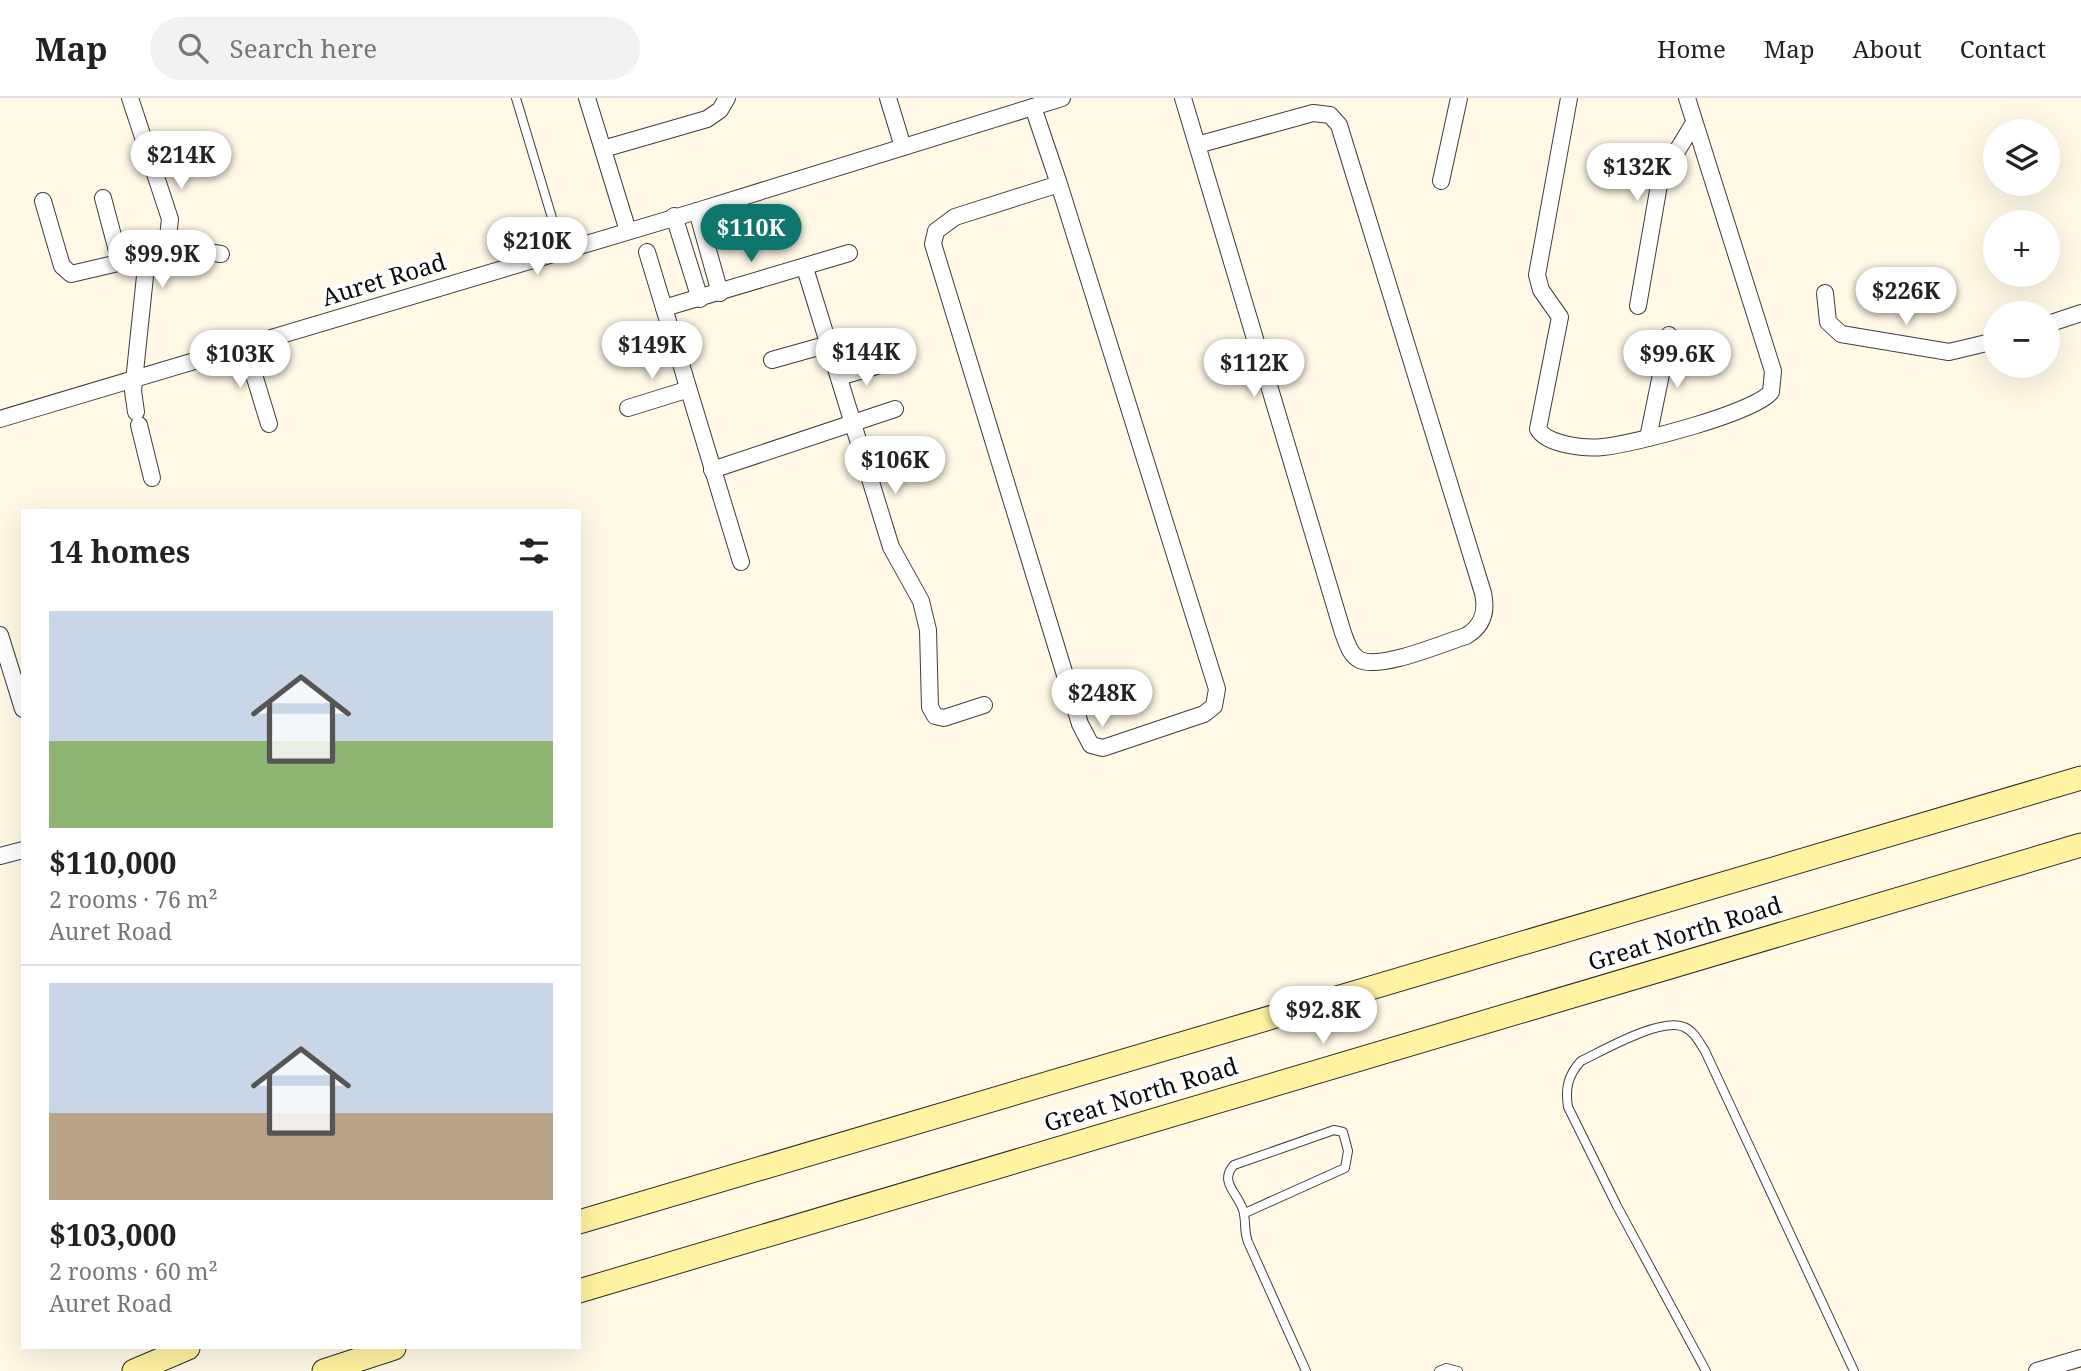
<!DOCTYPE html>
<html lang="en">
<head>
<meta charset="utf-8">
<style>
	:root { --surface:#fff; --page:#f2f2f2; --text:#222; --muted:#767676; --line:#e0e0e0; --accent:#0f766e }
	body { margin:0; font-family:"Noto Serif",serif; background:var(--page); color:var(--text); height:100vh; display:flex; flex-direction:column; font-size:26px; white-space:nowrap }
	* { box-sizing:border-box; margin:0 }
	p { font-size:23px; color:var(--muted) }
	.icon { flex:none; width:38px; height:38px; fill:none; stroke:currentColor; stroke-width:2; stroke-linecap:round; stroke-linejoin:round }
	.map { position:relative; flex:1; overflow:hidden }
	.drawer { position:absolute; left:21px; top:411px; width:560px; height:840px; display:flex; flex-direction:column; background:var(--surface); border-radius:0px; box-shadow:0 7px 28px #0002 }
	.drawer>* { flex:none }
	.buttons { position:absolute; left:1983px; top:21px; display:grid; gap:14px }
	.buttons a { display:grid; place-items:center; width:77px; height:77px; border-radius:50%; background:var(--surface); box-shadow:0 7px 28px #0002; font-size:35px }
	.price { position:absolute; translate:-50% -60px; padding:0 16px; border-radius:24px; background:#fff; color:#222; font-size:23px; line-height:46px; filter:drop-shadow(0 2px 4px #0008) }
	.price::after { content:''; position:absolute; left:50%; top:42px; width:21px; height:16px; margin-left:-10px; background:inherit; clip-path:polygon(0 0,100% 0,50% 100%) }
	.price.on { background:var(--accent); color:#fff }
	ul { padding:0; list-style:none }
	li { display:grid; align-content:center; gap:14px; height:371px; padding:0 28px }
	li+li { border-top:2px solid var(--line) }
	li span { display:grid; place-items:center; height:217px; border-radius:0px; color:#555 }
	li>.icon { margin-inline-start:auto }
	span .icon { width:126px; height:126px; fill:#fffc; stroke-width:1 }
	li b { font-size:30px }
	h2 { display:flex; justify-content:space-between; align-items:center; height:84px; padding:0 28px; font-size:30px }
	header { display:flex; align-items:center; gap:42px; box-sizing:border-box; height:98px; padding:0 35px; background:var(--surface); border-bottom:2px solid var(--line) }
	header strong { font-size:33px }
	nav { display:flex; gap:38px; margin-inline-start:auto; font-size:24px }
	.search { width:490px; height:63px; background:var(--page); display:flex; align-items:center; gap:18px; box-sizing:border-box; padding:0 24px; border-radius:38px; color:var(--muted); font-size:26px }
	.map>svg:first-child { display:block }
	.lines { fill:none; stroke-linecap:round; stroke-linejoin:round }
	.service-casing { stroke:#3d3d3d; stroke-width:10 }
	.minor-casing { stroke:#3d3d3d; stroke-width:18 }
	.secondary-casing { stroke:#2c2c2c; stroke-width:25 }
	.service { stroke:#fff; stroke-width:8 }
	.minor { stroke:#fff; stroke-width:16 }
	.secondary { stroke:#fff2a1; stroke-width:23 }
	.labels { text-anchor:middle; stroke-width:7; stroke-linejoin:round; paint-order:stroke }
	.street-label { font-size:24px; fill:#0a0a0a; stroke:#fff }
</style>
</head>
<body>
<header>
<strong>Map</strong>
<div class="search"><svg class="icon" aria-label="search" viewBox="0 0 24 24"><circle cx="10" cy="10" r="6"/><path d="M15 15l6 6"/></svg>Search here</div>
<nav><a>Home</a><a>Map</a><a>About</a><a>Contact</a></nav>
</header>
<div class="map">
<svg width="2081" height="1273" viewBox="0 0 2081 1273">
	<rect width="100%" height="100%" fill="#fff9e6"/>
	<g class="lines">
		<defs>
			<g id="service">
				<path d="M516,0L562,153"/>
				<path d="M1245,1115L1345,1070L1348,1053L1343,1034L1334,1032L1234,1067C1217,1085 1242,1098 1244,1116C1246,1127 1244,1133 1248,1144L1306,1273"/>
				<path d="M1439,1273L1446,1270L1458,1273"/>
				<path d="M1706,1273L1617,1108L1568,1009C1565,990 1568,977 1581,963C1604,952 1661,919 1684,929C1694,933 1699,944 1705,953L1854,1273"/>
			</g>
			<g id="minor">
				<path d="M587,0L628,133"/>
				<path d="M888,0L903,49"/>
				<path d="M1183,0L1343,535C1347,545 1350,557 1360,562C1381,572 1443,545 1466,538C1483,528 1487,513 1483,495L1339,27L1330,17L1313,15L1197,47"/>
				<path d="M1569,0L1537,177L1541,192L1560,219L1538,331C1547,347 1586,351 1603,349C1634,346 1754,315 1771,294L1773,273L1687,0"/>
				<path d="M1033,9L1059,86L1217,591L1214,608L1204,616L1103,650L1091,647L1080,626L933,146L936,133L955,119L1059,86"/>
				<path d="M603,51L707,21L720,12L727,0"/>
				<path d="M1441,83L1459,0"/>
				<path d="M103,100L120,164"/>
				<path d="M43,103L62,168L71,176L157,156L167,148L170,121L130,0"/>
				<path d="M697,113L720,195"/>
				<path d="M674,118L700,201"/>
				<path d="M167,148L221,156"/>
				<path d="M647,154L741,464"/>
				<path d="M805,170L891,449L921,503L928,532L930,609L935,618L944,620L984,607"/>
				<path d="M1825,195L1828,224L1841,236L1949,254L1995,243"/>
				<path d="M1638,208L1660,81L1694,25"/>
				<path d="M664,210L849,155"/>
				<path d="M2048,226L2081,215"/>
				<path d="M245,247L269,326"/>
				<path d="M772,262L829,246"/>
				<path d="M839,279L883,266"/>
				<path d="M628,310L686,292"/>
				<path d="M136,314L133,293L147,159"/>
				<path d="M0,321L697,113L1062,0"/>
				<path d="M139,327L152,380"/>
				<path d="M1648,340L1669,237"/>
				<path d="M712,372L895,311"/>
				<path d="M0,537L23,611"/>
				<path d="M0,758L23,752"/>
				<path d="M2037,1273L2081,1260"/>
			</g>
			<g id="secondary">
				<path d="M579,1124L2081,680"/>
				<path d="M579,1193L2081,747"/>
				<path d="M134,1273L188,1250"/>
				<path d="M324,1273L394,1250"/>
			</g>
		</defs>
		<use href="#service" class="service-casing"/>
		<use href="#minor" class="minor-casing"/>
		<use href="#secondary" class="secondary-casing"/>
		<use href="#service" class="service"/>
		<use href="#minor" class="minor"/>
		<use href="#secondary" class="secondary"/>
	</g>
	<g class="labels">
		<g class="street-label">
			<text transform="translate(384 182) rotate(-17)" y="8">Auret Road</text>
			<text transform="translate(1685 836) rotate(-17)" y="8">Great North Road</text>
			<text transform="translate(1141 997) rotate(-17)" y="8">Great North Road</text>
		</g>
	</g>
</svg>
<div class="buttons">
<a><svg class="icon" aria-label="layers" viewBox="0 0 24 24"><path d="M12 4l9 5-9 5-9-5zM3 14l9 5 9-5"/></svg></a>
<a>+</a>
<a>−</a>
</div>
<b class="price" style="left:181px;top:93px">$214K</b>
<b class="price" style="left:1637px;top:105px">$132K</b>
<b class="price on" style="left:751px;top:166px">$110K</b>
<b class="price" style="left:537px;top:179px">$210K</b>
<b class="price" style="left:162px;top:192px">$99.9K</b>
<b class="price" style="left:1906px;top:229px">$226K</b>
<b class="price" style="left:652px;top:283px">$149K</b>
<b class="price" style="left:866px;top:290px">$144K</b>
<b class="price" style="left:240px;top:292px">$103K</b>
<b class="price" style="left:1677px;top:292px">$99.6K</b>
<b class="price" style="left:1254px;top:301px">$112K</b>
<b class="price" style="left:895px;top:398px">$106K</b>
<b class="price" style="left:1102px;top:631px">$248K</b>
<b class="price" style="left:1323px;top:948px">$92.8K</b>
<section class="drawer">
<h2>14 homes<svg class="icon" aria-label="filters" viewBox="0 0 24 24"><path d="M4 7h16M4 17h16"/><circle cx="9" cy="7" r="2"/><circle cx="15" cy="17" r="2"/></svg></h2>
<ul>
<li><span style="background:linear-gradient(#c9d6e8 60%,#8fb573 0)"><svg class="icon" aria-label="home" viewBox="0 0 24 24"><path d="M3 11l9-7 9 7M6 9v11h12V9"/></svg></span><div><b>$110,000</b><p>2 rooms · 76 m²</p><p>Auret Road</p></div></li>
<li><span style="background:linear-gradient(#c9d6e8 60%,#b9a48a 0)"><svg class="icon" aria-label="home" viewBox="0 0 24 24"><path d="M3 11l9-7 9 7M6 9v11h12V9"/></svg></span><div><b>$103,000</b><p>2 rooms · 60 m²</p><p>Auret Road</p></div></li>
</ul>
</section>
</div>
</body>
</html>
